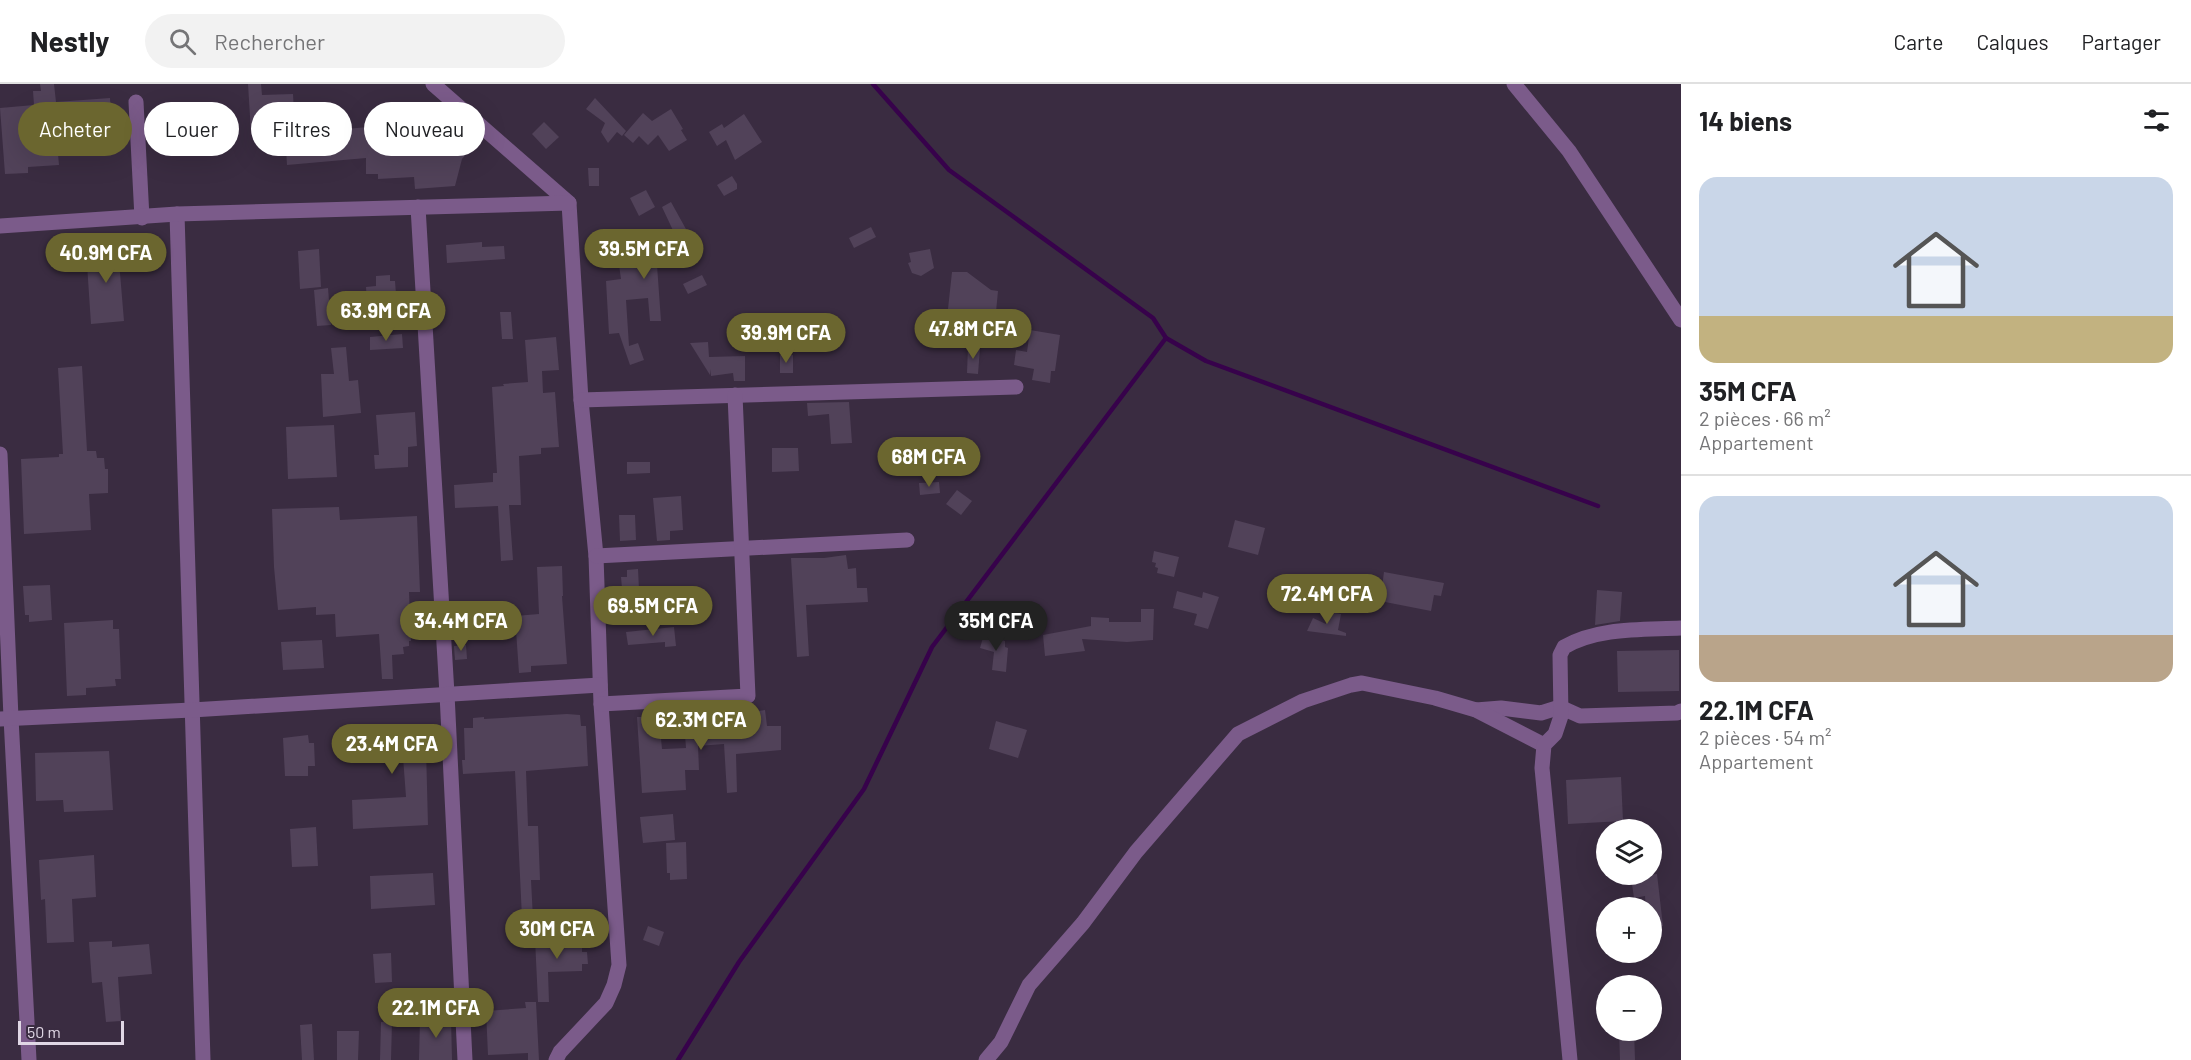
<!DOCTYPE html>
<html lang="fr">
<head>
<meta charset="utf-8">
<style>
	:root { --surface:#fff; --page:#f2f2f2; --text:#202124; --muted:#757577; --line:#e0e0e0; --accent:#6b662f }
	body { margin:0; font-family:Barlow,sans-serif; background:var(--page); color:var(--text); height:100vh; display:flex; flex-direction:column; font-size:22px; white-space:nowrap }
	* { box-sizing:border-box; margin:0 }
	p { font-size:20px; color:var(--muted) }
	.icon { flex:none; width:33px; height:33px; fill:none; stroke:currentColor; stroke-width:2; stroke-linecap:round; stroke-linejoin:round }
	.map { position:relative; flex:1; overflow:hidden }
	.drawer { display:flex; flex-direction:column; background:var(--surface); width:510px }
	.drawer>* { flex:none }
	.top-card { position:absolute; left:18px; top:18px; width:570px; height:54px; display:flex; gap:12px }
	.buttons { position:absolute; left:1596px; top:735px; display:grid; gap:12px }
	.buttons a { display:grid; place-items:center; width:66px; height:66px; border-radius:50%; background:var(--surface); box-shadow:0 6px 24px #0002; font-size:30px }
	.scale { position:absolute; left:18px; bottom:15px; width:106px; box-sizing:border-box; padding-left:6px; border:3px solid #e0d7e5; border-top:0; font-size:16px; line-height:21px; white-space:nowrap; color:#e0d7e5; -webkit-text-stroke:4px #3a2c41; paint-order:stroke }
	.price { position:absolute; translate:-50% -51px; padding:0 14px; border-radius:21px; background:var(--accent); color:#fff; font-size:20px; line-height:39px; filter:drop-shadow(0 2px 3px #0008) }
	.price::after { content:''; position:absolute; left:50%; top:36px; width:18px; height:14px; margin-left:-9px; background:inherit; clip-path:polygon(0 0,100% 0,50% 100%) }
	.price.selected { background:#222; color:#fff }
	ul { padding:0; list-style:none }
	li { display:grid; align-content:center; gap:12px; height:318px; padding:0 18px }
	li+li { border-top:2px solid var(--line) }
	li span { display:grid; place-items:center; height:186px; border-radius:18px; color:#555 }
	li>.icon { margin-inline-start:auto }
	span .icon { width:108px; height:108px; fill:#fffc; stroke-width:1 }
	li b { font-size:26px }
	h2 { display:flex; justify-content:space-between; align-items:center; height:72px; padding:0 18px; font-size:26px }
	.tag { padding:0 21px; border-radius:27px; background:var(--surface); box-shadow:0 6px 24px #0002; font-size:21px; line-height:54px }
	.tag.selected { background:var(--accent); color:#fff }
	header { display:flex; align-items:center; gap:36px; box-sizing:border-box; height:84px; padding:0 30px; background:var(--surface); border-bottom:2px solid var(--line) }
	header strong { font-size:28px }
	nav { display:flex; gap:33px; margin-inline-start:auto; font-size:21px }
	.search { width:420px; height:54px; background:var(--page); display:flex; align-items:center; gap:15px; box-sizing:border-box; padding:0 21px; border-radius:33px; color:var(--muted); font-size:22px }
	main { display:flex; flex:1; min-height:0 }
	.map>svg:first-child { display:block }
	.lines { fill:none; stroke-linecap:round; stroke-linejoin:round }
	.stream { stroke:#37024b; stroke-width:4.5 }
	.building { fill:#514259 }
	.minor { stroke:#7b5b8a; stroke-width:15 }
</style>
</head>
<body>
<header>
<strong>Nestly</strong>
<div class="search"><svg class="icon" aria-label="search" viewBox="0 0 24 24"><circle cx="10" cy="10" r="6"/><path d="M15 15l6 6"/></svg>Rechercher</div>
<nav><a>Carte</a><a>Calques</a><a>Partager</a></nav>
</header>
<main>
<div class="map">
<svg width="1681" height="976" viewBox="0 0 1681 976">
	<rect width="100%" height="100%" fill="#3a2c41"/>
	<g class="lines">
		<g class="stream">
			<path d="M873,0L949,86L1153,234L1166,254L1206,277L1598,422"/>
			<path d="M678,976L739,878L864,705L932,563L1166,254"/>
		</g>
	</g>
	<g class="building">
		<path d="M40,0H54L56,18L110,14L113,66L58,70L59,81L28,83V89L5,90L0,24L34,21L33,7H41Z"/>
		<path d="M248,0H261L262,11L293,10L295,46L251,49Z"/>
		<path d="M595,14L626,47L622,52L617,48L608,59L601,48L605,39L586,25Z"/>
		<path d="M427,24L472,63L462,75L455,102L415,105L414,93L378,95V90H366V74L287,81L285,48L302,46V49L368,43L367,35L420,32Z"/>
		<path d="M671,25L683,45L681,46L687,56L669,67L658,51L648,61L639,52L633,59L624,51L643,29L652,37Z"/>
		<path d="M744,30L762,58L735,76L726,56L717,62L709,48L722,40L724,44Z"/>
		<path d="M544,38L559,53L546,65L532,50Z"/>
		<path d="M588,84H599V102H589Z"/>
		<path d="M732,92L737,100V105L724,112L717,101Z"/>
		<path d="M646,106L655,123L639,132L630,114Z"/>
		<path d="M671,118L697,165L675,177L657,181L661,237H650L648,214L626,216L629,262L638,259L644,276L630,281L619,249L609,250L606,197L621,195L617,167L678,157L662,123Z"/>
		<path d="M871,143L876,153L854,164L849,154Z"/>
		<path d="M482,158V163L504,162L505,175L447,179L446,161Z"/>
		<path d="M127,162L128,176L119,177L124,237L91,240L86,165Z"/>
		<path d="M319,165L321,203L300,205L298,167Z"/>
		<path d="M930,165L934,184L921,192L912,189L908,179L911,178L909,169Z"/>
		<path d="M952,188H967L991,206L998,207L996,228L975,225L977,261H964L963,233L947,234Z"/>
		<path d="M390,191V197H395L397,223L380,224V220H367L366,203L376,202V192Z"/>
		<path d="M702,191L707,201L688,210L683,200Z"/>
		<path d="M328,204L331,241L317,242L314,206Z"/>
		<path d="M500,228H511L513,255H502Z"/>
		<path d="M828,234L830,249L789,254L787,237Z"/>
		<path d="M1030,246L1060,251L1055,287H1051L1050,299L1032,296L1034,285L1014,281L1016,266L1027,268Z"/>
		<path d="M402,250L403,264L370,266V253Z"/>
		<path d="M556,253L559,286L542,287L543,309L555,308L559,363L541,364V370L519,372L521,421H509L513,476L501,477L498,422L455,424L454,401L493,398V389H497L492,303L504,302L503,300L528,298L525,256Z"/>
		<path d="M708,258L709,273L745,272V297H734L733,289L711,292L710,285V291L690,259Z"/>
		<path d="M346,263L349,297L358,296L361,329L323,333L321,290H334L331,264Z"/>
		<path d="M968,263L980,264L978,290L967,289Z"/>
		<rect x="780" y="271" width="13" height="18"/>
		<path d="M82,282L87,367H96L97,374H104L105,385H108V409L89,410L91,446L24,450L21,375L59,373V370H63L58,284Z"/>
		<path d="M849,318L852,359L831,360L829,330L808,332L807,319Z"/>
		<path d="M415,328L417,362L408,363V383L375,385L374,371H379L376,331Z"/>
		<path d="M334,341L337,393L288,395L286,343Z"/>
		<path d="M925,357L926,368L907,369L906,358Z"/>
		<path d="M772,364H798L799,387L772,388Z"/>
		<path d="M627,378H650V389L627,390Z"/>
		<path d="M939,398L940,409L920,411L919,399Z"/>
		<path d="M957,406L972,417L961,431L946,420Z"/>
		<path d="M681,412L683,446L670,447V456L657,457L653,414Z"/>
		<path d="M339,423L340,436L417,432L420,508H409L411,557H409V562L403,563L404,570L392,571L393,595H382L379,550L336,553L335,530L316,531V523L278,526L274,483L272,425Z"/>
		<path d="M619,431H635L636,456L620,457Z"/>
		<path d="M1235,436L1265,444L1258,471L1228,463Z"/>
		<path d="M1154,467L1179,473L1174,493L1157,489L1158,484L1155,483L1156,479L1152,478Z"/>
		<path d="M846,471L848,485L856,484L857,504H867L868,518L806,521L809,572L797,573L791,474H824Z"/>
		<path d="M562,482L563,512H562L567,580L531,582V588L519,589L515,532L539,530L537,483Z"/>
		<path d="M638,485L640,525L624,527L621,493H627V486Z"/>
		<path d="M1384,488L1444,499L1441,512L1434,511L1431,527L1380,517Z"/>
		<path d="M50,501L52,536L29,538V531H25L23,502Z"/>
		<path d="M1597,506L1622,508L1620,537L1595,541Z"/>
		<path d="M1177,507L1202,514L1203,508L1219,513L1208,545L1194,541L1197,530L1173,524Z"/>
		<path d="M1141,525H1154L1153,556L1127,558L1082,555L1085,567L1045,572L1043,551L1091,542V533L1109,534V538H1141Z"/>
		<path d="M1328,528L1341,530L1338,546L1346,549V552L1307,547L1313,534L1326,540Z"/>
		<path d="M113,536V545H119L121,595H115L116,602L86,604V611L67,612L64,539Z"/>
		<path d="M674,543L676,562L665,563V558L628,561L626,548Z"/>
		<path d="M984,550L1005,557V563L1008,564L1006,588L992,586L994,568L980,564Z"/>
		<path d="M322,556L324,584L283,586L281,558Z"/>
		<path d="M466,561L467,575L455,576L454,562Z"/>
		<path d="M1679,566V607L1618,608L1617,567Z"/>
		<path d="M765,626L767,642H781V666L736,670L737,708L727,709L724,660L698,662L699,686H685L686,706L642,709L637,633H659L662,665H664L686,664L685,651L727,648V644L737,643L735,630Z"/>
		<path d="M567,630L580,631L581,642H586L588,682L526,687L528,742H538L540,796H531L534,854L523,855L515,687L463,690L462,676H465L464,644H473V634L484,633V635Z"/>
		<path d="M996,637L1027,646L1018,674L989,665Z"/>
		<path d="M425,642V647H432V664H426L428,741L353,745L352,716L406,713L403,673L342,674L341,645Z"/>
		<path d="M308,651L309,659H314L315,682H308V692H285L283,654Z"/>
		<path d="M109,667L113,726L64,728L63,716L36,717L35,669Z"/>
		<path d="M1621,693L1623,737L1568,740L1566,696Z"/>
		<path d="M673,730L675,756L643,759L640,733Z"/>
		<path d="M316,743L318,782L292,783L290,745Z"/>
		<path d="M686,758L687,795L670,796V789H667L666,759Z"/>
		<path d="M94,771L96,813L72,815L74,858L47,859L45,815L41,816L39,776Z"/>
		<path d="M433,789L435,821L371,825L370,792Z"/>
		<path d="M1657,790L1663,842L1652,844V824H1646L1645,812L1634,814L1631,793Z"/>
		<path d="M648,842L664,848L659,862L643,856Z"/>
		<path d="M582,853V868H587L588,880H582V887L548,888L549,918H538L535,855Z"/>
		<path d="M112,857V863L149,860L152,890L118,893L121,937L106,938L102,898L92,899L89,858Z"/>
		<path d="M391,869L392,898L375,899L373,870Z"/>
		<path d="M525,918H536L539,976H528V969L488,971L486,927L526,924Z"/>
		<path d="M451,934L452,976H419L420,935Z"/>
		<path d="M381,938H392L391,976H380Z"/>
		<path d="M312,940L314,976H302L300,941Z"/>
		<path d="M1619,946H1634L1635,976H1620Z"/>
		<path d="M337,947H359L358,976H337Z"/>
	</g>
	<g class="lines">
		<g class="minor">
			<path d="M433,0L569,119L581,316L596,472L601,620L619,881L614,901L606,919L560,968L556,976"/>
			<path d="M1514,0L1569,67L1681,236"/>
			<path d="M136,18L142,134"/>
			<path d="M418,123L447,610L465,976"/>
			<path d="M177,130L203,976"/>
			<path d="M0,142L177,130L569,119"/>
			<path d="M581,316L1016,303"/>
			<path d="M0,370L11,634L29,976"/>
			<path d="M596,472L907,456"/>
			<path d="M601,620L748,612L735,311"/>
			<path d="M1476,626L1501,624L1541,629L1560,623L1580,632L1677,629L1681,627"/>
			<path d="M0,635L192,626L600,601"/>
			<path d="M986,976L1001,958L1029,901L1083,839L1136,768L1238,650L1303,617L1351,601L1362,599L1435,614L1476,626L1544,661"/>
			<path d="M1570,976L1542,684L1544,661L1555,650L1561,632L1560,571L1564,563C1598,543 1643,546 1681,544"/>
		</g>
	</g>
</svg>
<div class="buttons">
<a><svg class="icon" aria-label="layers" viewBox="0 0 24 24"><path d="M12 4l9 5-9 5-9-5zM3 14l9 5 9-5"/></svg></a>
<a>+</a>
<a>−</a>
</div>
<div class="scale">50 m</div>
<b class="price" style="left:644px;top:196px">39.5M CFA</b>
<b class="price" style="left:106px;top:200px">40.9M CFA</b>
<b class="price" style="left:386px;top:258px">63.9M CFA</b>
<b class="price" style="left:973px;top:276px">47.8M CFA</b>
<b class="price" style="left:786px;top:280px">39.9M CFA</b>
<b class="price" style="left:929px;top:404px">68M CFA</b>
<b class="price" style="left:1327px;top:541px">72.4M CFA</b>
<b class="price" style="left:653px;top:553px">69.5M CFA</b>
<b class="price" style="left:461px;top:568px">34.4M CFA</b>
<b class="price selected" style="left:996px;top:568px">35M CFA</b>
<b class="price" style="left:701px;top:667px">62.3M CFA</b>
<b class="price" style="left:392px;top:691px">23.4M CFA</b>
<b class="price" style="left:557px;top:876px">30M CFA</b>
<b class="price" style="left:436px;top:955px">22.1M CFA</b>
<div class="top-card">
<a class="tag selected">Acheter</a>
<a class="tag">Louer</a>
<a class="tag">Filtres</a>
<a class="tag">Nouveau</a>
</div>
</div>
<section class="drawer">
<h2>14 biens<svg class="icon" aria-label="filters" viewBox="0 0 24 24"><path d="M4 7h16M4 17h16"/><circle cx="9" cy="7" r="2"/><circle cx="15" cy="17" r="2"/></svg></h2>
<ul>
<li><span style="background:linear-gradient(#c9d6e8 75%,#c2b280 0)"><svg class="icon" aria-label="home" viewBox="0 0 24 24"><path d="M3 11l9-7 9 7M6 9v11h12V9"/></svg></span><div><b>35M CFA</b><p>2 pièces · 66 m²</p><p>Appartement</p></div></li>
<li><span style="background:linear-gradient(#c9d6e8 75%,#b9a48a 0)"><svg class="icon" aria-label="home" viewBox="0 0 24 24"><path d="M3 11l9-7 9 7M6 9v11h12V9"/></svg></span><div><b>22.1M CFA</b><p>2 pièces · 54 m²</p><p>Appartement</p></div></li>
</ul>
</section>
</main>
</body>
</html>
